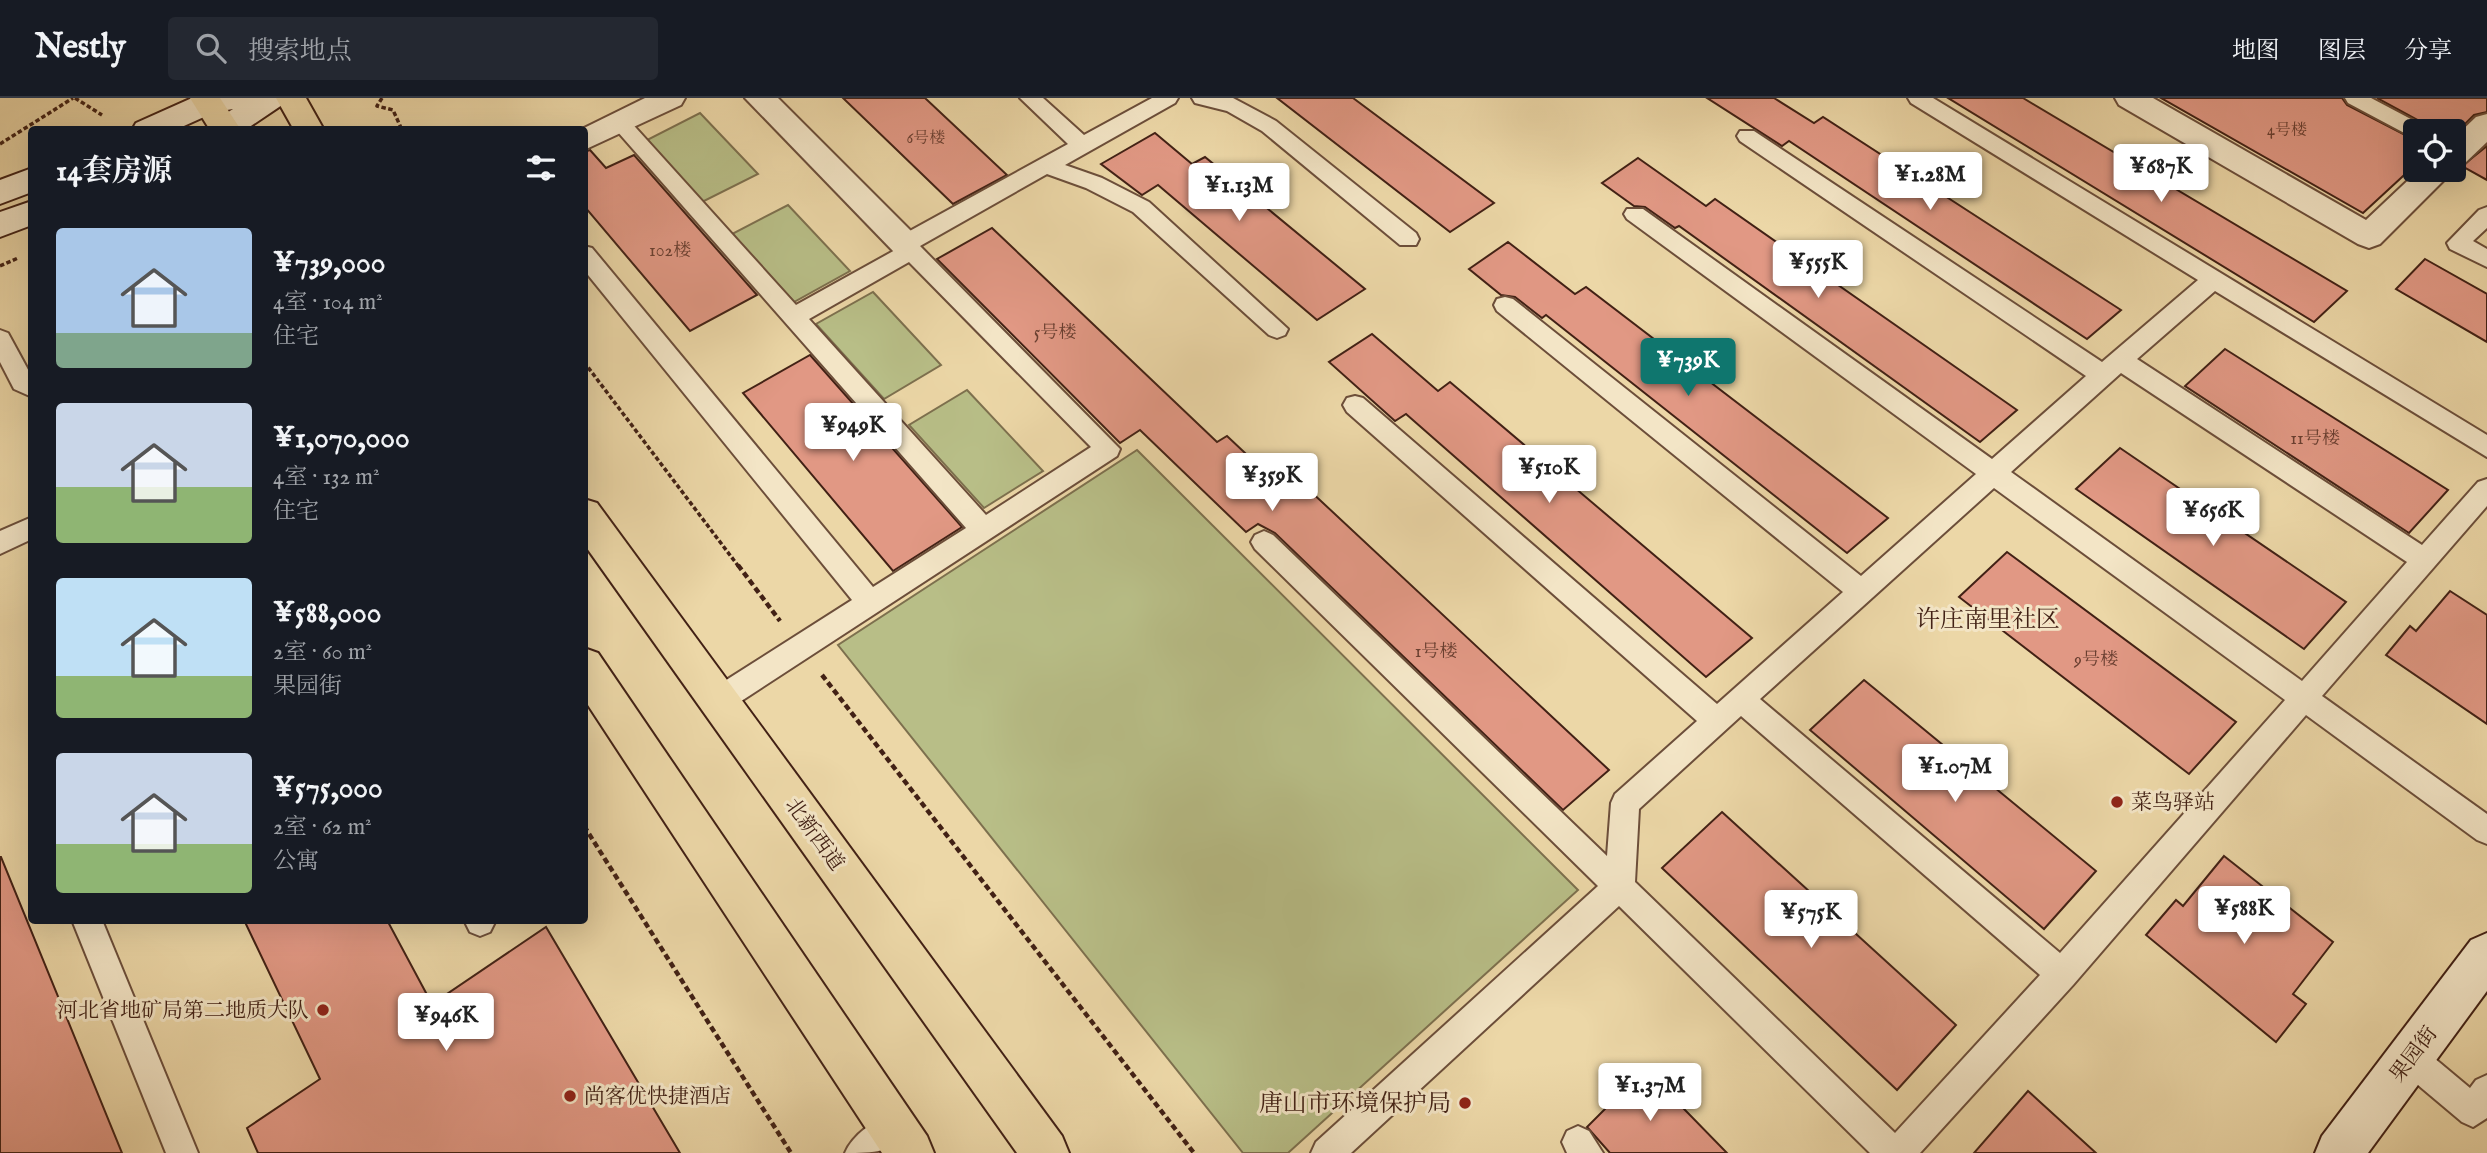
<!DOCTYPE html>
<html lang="zh">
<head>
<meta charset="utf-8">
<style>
	:root { --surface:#171b24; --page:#242831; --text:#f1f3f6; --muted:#9ea1a6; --line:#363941; --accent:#0f766e }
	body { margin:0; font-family:"IM FELL English","Noto Serif SC",serif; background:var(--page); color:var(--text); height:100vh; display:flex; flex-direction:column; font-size:26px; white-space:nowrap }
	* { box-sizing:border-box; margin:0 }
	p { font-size:23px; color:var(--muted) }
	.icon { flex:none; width:38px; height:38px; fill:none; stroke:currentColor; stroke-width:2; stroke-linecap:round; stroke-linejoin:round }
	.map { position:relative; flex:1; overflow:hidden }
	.details { position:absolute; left:28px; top:28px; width:560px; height:798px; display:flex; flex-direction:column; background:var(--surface); border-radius:7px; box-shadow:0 7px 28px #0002 }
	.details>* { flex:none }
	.fabs { position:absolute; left:2403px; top:21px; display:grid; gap:14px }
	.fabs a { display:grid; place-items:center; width:63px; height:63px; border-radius:7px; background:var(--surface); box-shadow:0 7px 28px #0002; font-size:35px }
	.price { position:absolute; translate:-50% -60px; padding:0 16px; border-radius:7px; background:#fff; color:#222; font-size:23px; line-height:46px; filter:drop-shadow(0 2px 4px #0008) }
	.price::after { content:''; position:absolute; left:50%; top:42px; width:21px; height:16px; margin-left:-10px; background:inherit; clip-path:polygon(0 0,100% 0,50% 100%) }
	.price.selected { background:var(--accent); color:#fff }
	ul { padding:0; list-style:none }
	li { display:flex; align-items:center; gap:21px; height:175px; padding:0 28px }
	li span { display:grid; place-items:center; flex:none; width:196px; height:140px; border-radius:7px; color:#555 }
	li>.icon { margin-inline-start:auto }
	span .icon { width:84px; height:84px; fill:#fffc; stroke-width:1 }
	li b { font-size:30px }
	h2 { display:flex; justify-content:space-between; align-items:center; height:84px; padding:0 28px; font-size:30px }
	header { display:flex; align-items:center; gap:42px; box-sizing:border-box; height:98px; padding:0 35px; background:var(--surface); border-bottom:2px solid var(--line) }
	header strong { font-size:33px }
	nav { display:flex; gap:38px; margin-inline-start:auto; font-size:24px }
	.search { width:490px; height:63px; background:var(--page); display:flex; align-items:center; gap:18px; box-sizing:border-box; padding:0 24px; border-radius:7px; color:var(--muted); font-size:26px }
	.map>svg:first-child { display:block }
	.green { fill:#b8be87; stroke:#7d704e; stroke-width:2 }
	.building { fill:#e19884; stroke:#422115; stroke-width:2 }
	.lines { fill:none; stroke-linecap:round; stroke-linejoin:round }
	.lane-casing { stroke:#6c4e3a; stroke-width:4 }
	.street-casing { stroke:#6c4e3a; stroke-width:4 }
	.secondary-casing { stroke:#422115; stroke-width:4 }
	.primary-casing { stroke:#422115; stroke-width:4 }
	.path-far1 { stroke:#422115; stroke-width:3.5; stroke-dasharray:4.5 2.5; stroke-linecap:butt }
	.path { stroke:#422115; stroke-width:4.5; stroke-dasharray:6 3.5; stroke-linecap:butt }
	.lane { fill:#f3e5c6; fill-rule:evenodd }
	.street { fill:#f3e5c6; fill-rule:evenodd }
	.secondary { fill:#f3e5c6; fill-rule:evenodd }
	.primary { fill:#ecd7a7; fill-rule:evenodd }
	.poi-dot { fill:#8f2418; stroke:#f3e5c6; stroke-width:2.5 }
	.labels { text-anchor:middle; stroke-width:6; stroke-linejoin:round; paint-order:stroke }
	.far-number-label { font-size:16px; fill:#6a3f31 }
	.number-label { font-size:18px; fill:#6a3f31 }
	.poi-label { font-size:21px; fill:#422115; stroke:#f3e5c6; text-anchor:start }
	.street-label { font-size:21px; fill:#422115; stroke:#f3e5c6 }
	.quarter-label { font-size:24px; fill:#422115; stroke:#f3e5c6 }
	.near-poi-label { font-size:24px; fill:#422115; stroke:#f3e5c6; text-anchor:end }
</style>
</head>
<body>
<header>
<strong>Nestly</strong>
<div class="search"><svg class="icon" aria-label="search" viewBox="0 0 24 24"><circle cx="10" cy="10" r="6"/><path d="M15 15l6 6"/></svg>搜索地点</div>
<nav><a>地图</a><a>图层</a><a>分享</a></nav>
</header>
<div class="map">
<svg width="2487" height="1055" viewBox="0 0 2487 1055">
	<rect width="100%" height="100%" fill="#ecd7a7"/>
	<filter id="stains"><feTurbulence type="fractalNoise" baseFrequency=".00286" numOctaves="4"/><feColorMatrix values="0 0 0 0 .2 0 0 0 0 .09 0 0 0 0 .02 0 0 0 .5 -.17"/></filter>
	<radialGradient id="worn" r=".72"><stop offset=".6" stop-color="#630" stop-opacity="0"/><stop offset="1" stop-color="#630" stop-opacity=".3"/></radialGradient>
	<g class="green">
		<path d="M700,15L758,76L702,104L647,42Z"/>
		<path d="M788,107L850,173L794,204L732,136Z"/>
		<path d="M873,194L941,267L884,301L816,226Z"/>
		<path d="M967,292L1043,373L984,410L909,327Z"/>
		<path d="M1137,352L1578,792L1288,1055H1243L838,547Z"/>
	</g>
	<g class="building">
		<path d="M843,0H925L1007,77L953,106Z"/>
		<path d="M1277,0H1353L1494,105L1450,134Z"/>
		<path d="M1707,0H1774L1814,25L1823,19L2121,212L2087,241L1789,43L1782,48Z"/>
		<path d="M1948,0H2023L2347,193L2314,224Z"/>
		<path d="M2161,0H2342L2347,7L2415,42V67L2363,115Z"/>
		<path d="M2377,0H2487V14L2474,17L2454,37V33H2430L2425,26Z"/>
		<path d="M1155,35L1192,66L1205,59L1365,191L1317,222L1158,87L1142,97L1101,66Z"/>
		<path d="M2487,48V82L2462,68Z"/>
		<path d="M590,52L606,70L634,57L757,197L690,233L584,108V54Z"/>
		<path d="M1638,60L1706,108L1715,101L2017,312L1980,344L1679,128L1675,130L1645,109L1634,108L1602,85Z"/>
		<path d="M992,130L1217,344L1227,338L1293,400L1307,390L1609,672L1563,712L1275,435L1258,426L1246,434L1140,332L1120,345L937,161Z"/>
		<path d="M1508,144L1575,196L1586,189L1888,420L1847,455L1546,217L1542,220L1515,199L1501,197L1469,171Z"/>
		<path d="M2425,161L2487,196V244L2396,191Z"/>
		<path d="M1372,236L1438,293L1450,284L1752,540L1706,579L1406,316L1395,323L1329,264Z"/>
		<path d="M2225,251L2448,392L2409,435L2185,288Z"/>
		<path d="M810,257L962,429L893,473L743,295Z"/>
		<path d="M2120,350L2346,504L2304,551L2076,391Z"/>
		<path d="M2007,454L2236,624L2189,676L1959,499Z"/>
		<path d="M2450,493L2487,517V626L2386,557L2410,528L2416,533Z"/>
		<path d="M1864,582L2096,773L2044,831L1810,632Z"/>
		<path d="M1722,714L1956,927L1897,992L1662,770Z"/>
		<path d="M2224,758L2333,844L2293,896L2306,906L2276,944L2146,837L2176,802L2183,808Z"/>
		<path d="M0,759H1L122,1055H0Z"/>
		<path d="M244,822H387L432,906L546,829L680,1055H258L247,1030L320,981Z"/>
		<path d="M1645,971L1727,1055H1610L1587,1029Z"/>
		<path d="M2028,993L2096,1055H1974Z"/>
	</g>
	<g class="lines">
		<defs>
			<g id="lane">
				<path d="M1020,0H1043L1084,37L1152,0H1178L1175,5L1065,67L1102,80L1149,104L1288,231L1285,237L1277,240L1269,237L1133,114L1086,90L1047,76L920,148L1120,351L1117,358L729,611L719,614L709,611L705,602L709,593L852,502L584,172V148L592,150L873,489L966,430L610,25L620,18L627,20L796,207L897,151L894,146L897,140L1068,46ZM909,164L1091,349L986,417L809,221Z"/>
				<path d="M1192,0H1233L1276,23L1416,135L1419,141L1416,147H1400L1262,33L1227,13L1195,5Z"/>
				<path d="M1908,0H1933L2487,337V359L2215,193L2137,261L2422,447L2478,384L2487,381V408L2322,598L2487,716V746L2477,742L2306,617L2073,887L1920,1055H1870L1619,808L1351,1055H1311L1316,1044L1598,788L1255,451L1251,444L1255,437L1264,433L1273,437L1607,758L1611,705L1615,696L1697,623L1347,314L1343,307L1347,300L1355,298L1363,300L1717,606L1843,494L1497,213L1494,207L1497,201L1505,199L1513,201L1861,478L1976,376L1627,121L1624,116L1627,111H1643L1992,361L2086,278L1740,43L1737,38L1740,33H1754L2102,264L2198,182L1911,5ZM2121,275L2407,464L2302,583L2011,374ZM1994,390L2285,602L2060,855L1760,601ZM1741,618L2040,877L1895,1035L1635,784L1639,711Z"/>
				<path d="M2345,0H2371L2424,28L2427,33H2415V40L2410,38L2348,5Z"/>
				<path d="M2487,109V130L2473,143L2487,151V169L2450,151L2447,145L2479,112Z"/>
				<path d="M0,232L8,235L32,279V299L14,291L0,264Z"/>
				<path d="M32,419V441L0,456V433Z"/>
				<path d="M72,822H102L198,1055H166Z"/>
				<path d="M464,822H494L495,824L490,834L480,838L470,834Z"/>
				<path d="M2410,944L2421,949L2470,990L2476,982L2487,977V1020L2473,1029L2462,1024L2399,971L2394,960L2399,949Z"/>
				<path d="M893,1014L904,1019L909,1030C897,1055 872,1055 845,1055C853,1036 875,1022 893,1014Z"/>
				<path d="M1578,1028L1589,1033L1603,1055H1567L1562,1044L1567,1033Z"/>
			</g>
			<g id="street">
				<path d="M645,0H685L681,7L584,52V32H580Z"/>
				<path d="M745,0H778L916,138L921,146L916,154L905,158L894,154Z"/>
				<path d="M2115,0H2153L2366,122L2419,72H2454L2380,146L2369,150L2358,146L2119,7Z"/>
				<path d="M2487,16V44L2465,65L2454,68V40L2476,19Z"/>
			</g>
			<g id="secondary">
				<path d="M192,0H286L282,7L245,32H207L211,25L233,11L215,14L175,32H132L136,25Z"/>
				<path d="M32,70V94L0,106V82Z"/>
				<path d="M32,103V127L0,139V114Z"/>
				<path d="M2487,835V893L2368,1055H2315L2322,1038L2471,842Z"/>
			</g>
			<g id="primary">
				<path d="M190,0H220L241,32H210Z"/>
				<path d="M276,0H306L324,32H294Z"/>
				<path d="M584,401L597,405L1062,1038L1069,1055H1017L584,446Z"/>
				<path d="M584,550L598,555L927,1038L934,1055H882L584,601Z"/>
			</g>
		</defs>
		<use href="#lane" class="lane-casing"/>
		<use href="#street" class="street-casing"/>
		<use href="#secondary" class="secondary-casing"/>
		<use href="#primary" class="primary-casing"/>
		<g class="path-far1">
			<path d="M75,0L102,17"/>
			<path d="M382,0L377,8L393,12L402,32"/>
			<path d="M0,46L73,0"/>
			<path d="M0,168L18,160"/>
			<path d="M584,264L739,469"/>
		</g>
		<g class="path">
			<path d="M738,467L780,523"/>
			<path d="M822,577L1194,1055"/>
			<path d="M584,728L791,1055"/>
		</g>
		<use href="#lane" class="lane"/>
		<use href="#street" class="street"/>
		<use href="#secondary" class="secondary"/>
		<use href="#primary" class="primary"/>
	</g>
	<g class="poi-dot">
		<circle cx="2117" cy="704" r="7"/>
		<circle cx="323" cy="912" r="7"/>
		<circle cx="570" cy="998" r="7"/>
		<circle cx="1465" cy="1005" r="7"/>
	</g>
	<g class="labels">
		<g class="far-number-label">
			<text x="2287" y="37">4号楼</text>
			<text x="926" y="45">6号楼</text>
		</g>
		<g class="number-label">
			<text x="670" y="158">102楼</text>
			<text x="1055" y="240">5号楼</text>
			<text x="2315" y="346">11号楼</text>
			<text x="1436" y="559">1号楼</text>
			<text x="2096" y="567">9号楼</text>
		</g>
		<g class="poi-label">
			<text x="2131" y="711">菜鸟驿站</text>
			<text x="309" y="919" text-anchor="end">河北省地矿局第二地质大队</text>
			<text x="584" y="1005">尚客优快捷酒店</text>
		</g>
		<g class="street-label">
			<text transform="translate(815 736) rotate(54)" y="7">北新西道</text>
			<text transform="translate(2413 956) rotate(-53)" y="7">果园街</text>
		</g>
		<g class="quarter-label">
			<text x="1988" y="529">许庄南里社区</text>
		</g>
		<g class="near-poi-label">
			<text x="1451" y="1013">唐山市环境保护局</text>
		</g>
	</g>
	<rect width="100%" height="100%" filter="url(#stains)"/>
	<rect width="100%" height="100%" fill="url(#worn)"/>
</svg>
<div class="fabs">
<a><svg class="icon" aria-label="locate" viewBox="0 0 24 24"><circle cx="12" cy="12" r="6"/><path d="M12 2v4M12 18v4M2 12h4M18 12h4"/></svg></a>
</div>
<b class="price" style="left:2161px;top:106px">¥687K</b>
<b class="price" style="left:1930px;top:114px">¥1.28M</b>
<b class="price" style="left:1239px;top:125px">¥1.13M</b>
<b class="price" style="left:1818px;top:202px">¥555K</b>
<b class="price selected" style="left:1688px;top:300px">¥739K</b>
<b class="price" style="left:853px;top:365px">¥949K</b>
<b class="price" style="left:1549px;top:407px">¥510K</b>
<b class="price" style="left:1272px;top:415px">¥359K</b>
<b class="price" style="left:2213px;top:450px">¥656K</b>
<b class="price" style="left:1955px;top:706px">¥1.07M</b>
<b class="price" style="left:2244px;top:848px">¥588K</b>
<b class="price" style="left:1811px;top:852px">¥575K</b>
<b class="price" style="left:446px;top:955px">¥946K</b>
<b class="price" style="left:1650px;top:1025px">¥1.37M</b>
<section class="details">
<h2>14套房源<svg class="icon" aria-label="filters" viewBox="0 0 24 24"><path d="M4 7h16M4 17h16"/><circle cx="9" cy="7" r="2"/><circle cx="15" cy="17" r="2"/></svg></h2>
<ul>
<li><span style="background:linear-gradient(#a9c7e8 75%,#7fa58c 0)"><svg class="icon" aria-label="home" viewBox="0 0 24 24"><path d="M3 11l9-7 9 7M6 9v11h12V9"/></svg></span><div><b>¥739,000</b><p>4室 · 104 m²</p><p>住宅</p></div></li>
<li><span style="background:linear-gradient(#c9d6e8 60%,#8fb573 0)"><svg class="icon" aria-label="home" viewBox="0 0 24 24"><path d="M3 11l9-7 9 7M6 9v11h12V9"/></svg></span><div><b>¥1,070,000</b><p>4室 · 132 m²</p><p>住宅</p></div></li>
<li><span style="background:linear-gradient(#bfe0f5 70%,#8fb573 0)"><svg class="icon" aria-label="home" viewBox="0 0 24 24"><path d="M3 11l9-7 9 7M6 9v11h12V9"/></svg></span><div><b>¥588,000</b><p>2室 · 60 m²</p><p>果园街</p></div></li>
<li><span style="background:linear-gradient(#c9d6e8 65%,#8fb573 0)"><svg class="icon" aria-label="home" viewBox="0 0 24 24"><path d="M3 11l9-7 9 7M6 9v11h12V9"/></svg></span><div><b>¥575,000</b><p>2室 · 62 m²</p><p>公寓</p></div></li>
</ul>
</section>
</div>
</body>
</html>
